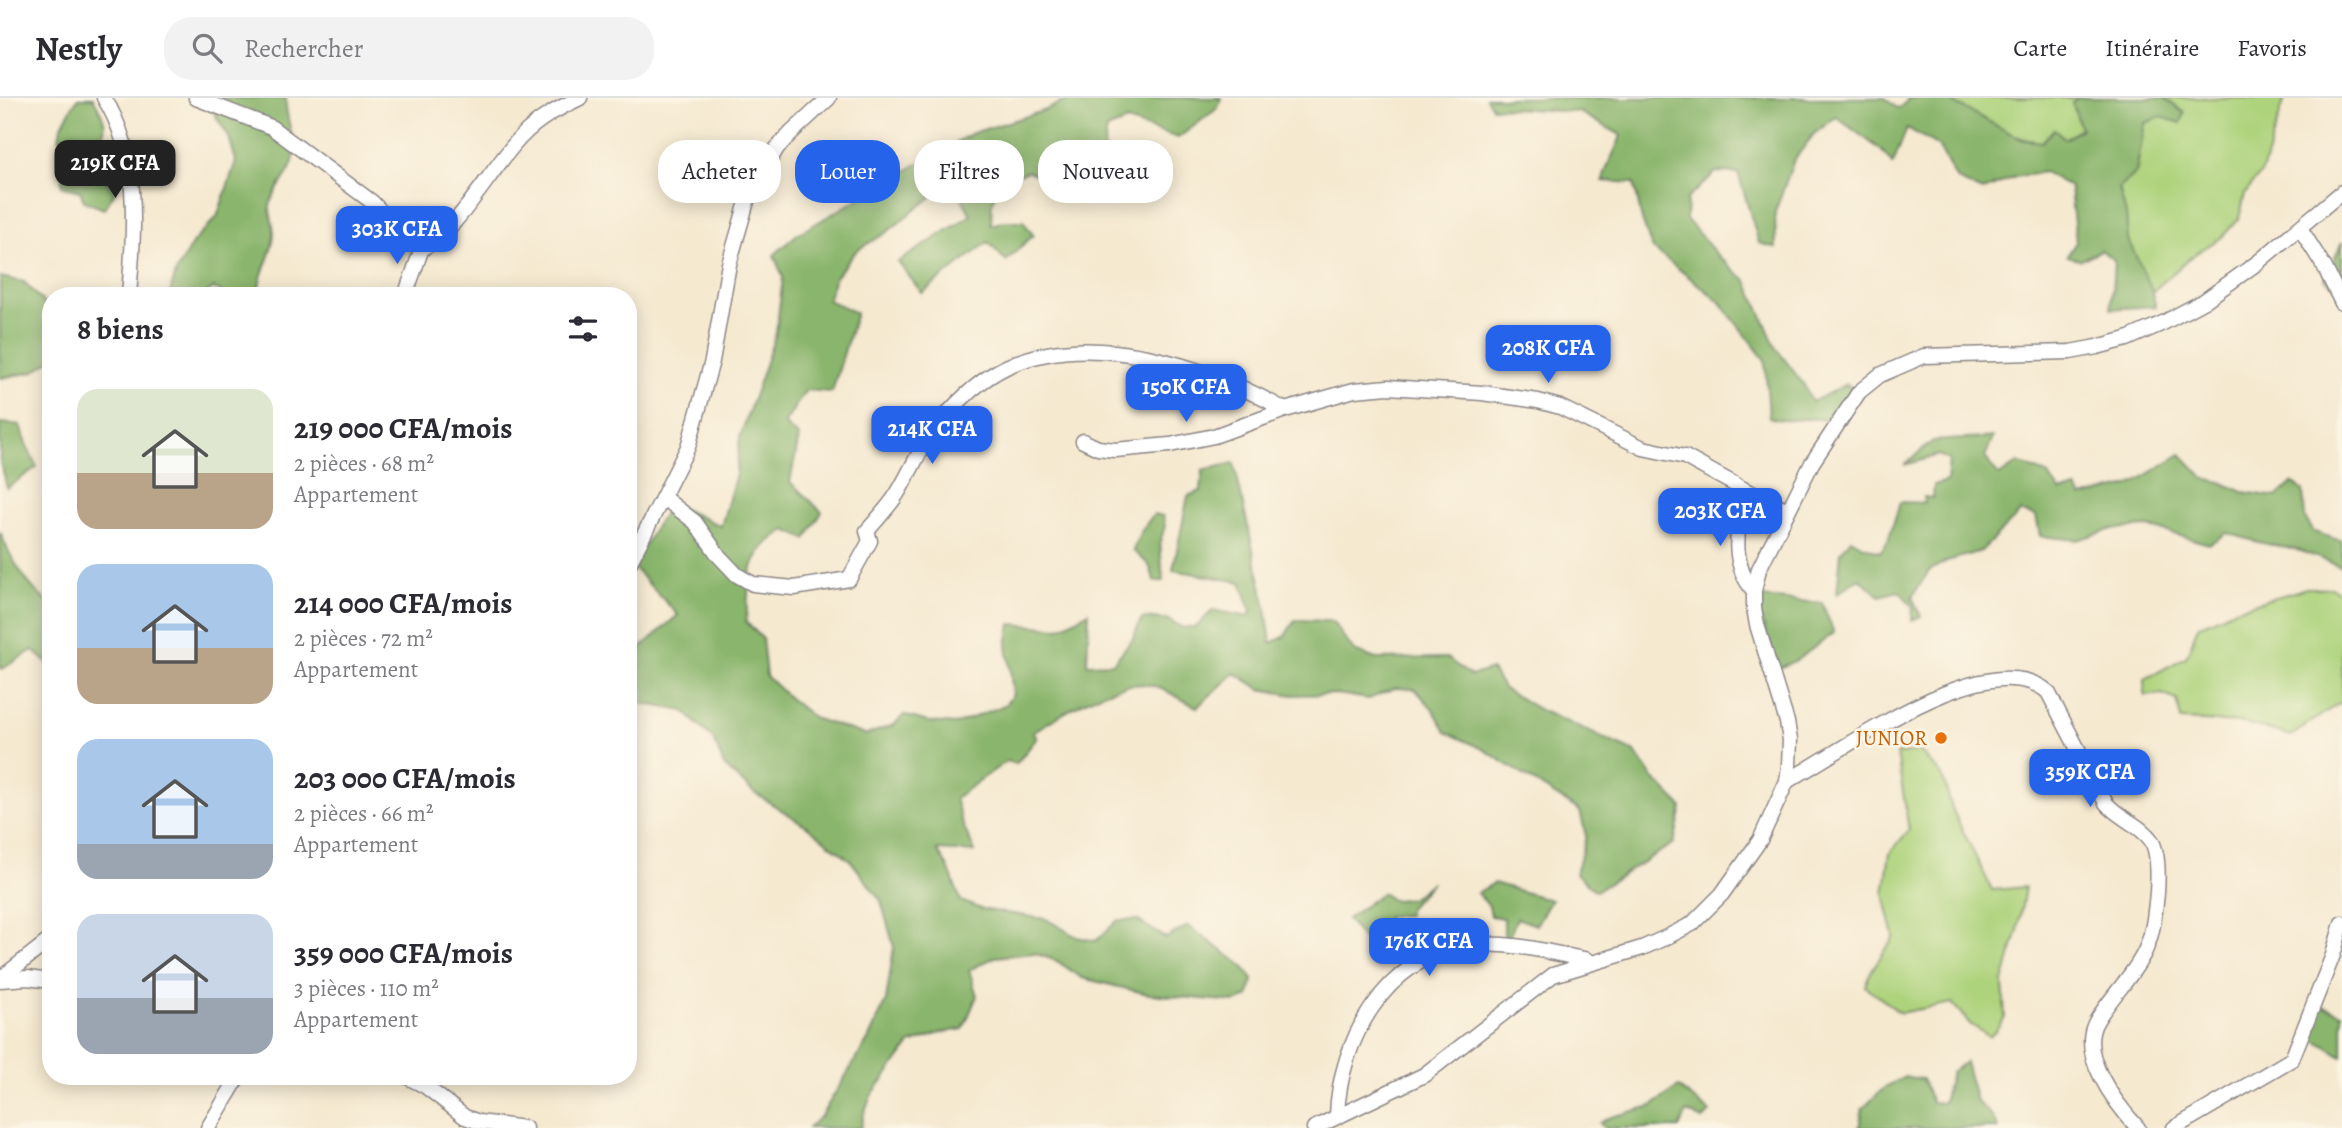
<!DOCTYPE html>
<html lang="fr">
<head>
<meta charset="utf-8">
<style>
	:root { --surface:#fff; --page:#f2f2f3; --text:#2b2b33; --muted:#7c7c81; --line:#e1e1e2; --accent:#2563eb }
	body { margin:0; font-family:Alegreya,serif; background:var(--page); color:var(--text); height:100vh; display:flex; flex-direction:column; font-size:26px; white-space:nowrap }
	* { box-sizing:border-box; margin:0 }
	p { font-size:23px; color:var(--muted) }
	.icon { flex:none; width:38px; height:38px; fill:none; stroke:currentColor; stroke-width:2; stroke-linecap:round; stroke-linejoin:round }
	.map { position:relative; flex:1; overflow:hidden }
	.side { position:absolute; left:42px; top:189px; width:595px; height:798px; display:flex; flex-direction:column; background:var(--surface); border-radius:28px; box-shadow:0 4px 18px #0003 }
	.side>* { flex:none }
	.hud { position:absolute; left:658px; top:42px; width:665px; height:63px; display:flex; gap:14px }
	.price { position:absolute; translate:-50% -60px; padding:0 16px; border-radius:14px; background:var(--accent); color:#fff; font-size:23px; line-height:46px; filter:drop-shadow(0 2px 4px #0008) }
	.price::after { content:''; position:absolute; left:50%; top:42px; width:21px; height:16px; margin-left:-10px; background:inherit; clip-path:polygon(0 0,100% 0,50% 100%) }
	.price.selected { background:#222; color:#fff }
	ul { padding:0; list-style:none }
	li { display:flex; align-items:center; gap:21px; height:175px; padding:0 35px }
	li span { display:grid; place-items:center; flex:none; width:196px; height:140px; border-radius:21px; color:#555 }
	li>.icon { margin-inline-start:auto }
	span .icon { width:84px; height:84px; fill:#fffc; stroke-width:1 }
	li b { font-size:30px }
	h2 { display:flex; justify-content:space-between; align-items:center; height:84px; padding:0 35px; font-size:30px }
	.pill { padding:0 24px; border-radius:28px; background:var(--surface); box-shadow:0 4px 18px #0003; font-size:24px; line-height:63px }
	.pill.selected { background:var(--accent); color:#fff }
	header { display:flex; align-items:center; gap:42px; box-sizing:border-box; height:98px; padding:0 35px; background:var(--surface); border-bottom:2px solid var(--line) }
	header strong { font-size:33px }
	nav { display:flex; gap:38px; margin-inline-start:auto; font-size:24px }
	.search { width:490px; height:63px; background:var(--page); display:flex; align-items:center; gap:18px; box-sizing:border-box; padding:0 24px; border-radius:28px; color:var(--muted); font-size:26px }
	.map>svg:first-child { display:block }
	.green { fill:#aed37d; stroke:#687a5c; stroke-width:2 }
	.forest { fill:#8ab56c; stroke:#566c54; stroke-width:2 }
	.lines { fill:none; stroke-linecap:round; stroke-linejoin:round }
	.minor-casing { stroke:#8c8686; stroke-width:17 }
	.minor { stroke:#fff; stroke-width:14 }
	.food-dot { fill:#e8710a; stroke:#fcf5e5; stroke-width:2.5 }
	.labels { text-anchor:middle; stroke-width:5; stroke-linejoin:round; paint-order:stroke }
	.food-label { font-size:21px; fill:#c56008; stroke:#fcf5e5; text-anchor:end }
</style>
</head>
<body>
<header>
<strong>Nestly</strong>
<div class="search"><svg class="icon" aria-label="search" viewBox="0 0 24 24"><circle cx="10" cy="10" r="6"/><path d="M15 15l6 6"/></svg>Rechercher</div>
<nav><a>Carte</a><a>Itinéraire</a><a>Favoris</a></nav>
</header>
<div class="map">
<svg width="2342" height="1030" viewBox="0 0 2342 1030">
	<rect width="100%" height="100%" fill="#fcf5e5"/>
	<filter id="ink" filterUnits="userSpaceOnUse"><feTurbulence type="fractalNoise" baseFrequency=".0143" numOctaves="2"/><feDisplacementMap in="SourceGraphic" scale="14" xChannelSelector="R" yChannelSelector="G"/><feConvolveMatrix kernelMatrix="1 2 1 2 8 2 1 2 1" color-interpolation-filters="sRGB"/></filter>
	<filter id="wash" filterUnits="userSpaceOnUse"><feTurbulence type="fractalNoise" baseFrequency=".00686" numOctaves="4" result="noise"/><feDisplacementMap in="SourceGraphic" scale="28" xChannelSelector="R" yChannelSelector="G"/><feGaussianBlur stdDeviation="1.57" result="paint"/><feColorMatrix in="noise" values="0 0 0 0 0 0 0 0 0 0 0 0 0 0 0 0 0 1.4 0 .05"/><feComposite in="paint" operator="in"/></filter>
	<g filter="url(#wash)">
		<rect width="100%" height="100%" fill="#f5e9d0"/>
		<g class="green">
			<path d="M1945,0H2079L2072,4L2081,30C2077,33 2072,38 2067,40C2032,57 1975,19 1945,0Z"/>
			<path d="M2164,0H2285L2262,74L2245,96L2239,120L2222,139L2192,158L2152,194L2128,142L2126,117L2119,90L2136,75L2145,25L2161,19L2181,24L2184,15Z"/>
			<path d="M2306,490H2331L2342,495V603L2291,638L2245,625L2181,622L2177,602L2162,596L2145,598V581L2186,559L2198,528L2236,511Z"/>
			<path d="M1921,654L1942,678L1953,713L1992,792L2025,789L2018,832L2003,884L2005,920L1990,939L1970,926L1952,905L1900,915L1865,888C1870,870 1884,856 1894,839L1884,796L1890,755L1909,732L1897,656Z"/>
		</g>
		<g class="forest">
			<path d="M78,0H93C110,27 106,31 95,60L102,76L115,94L104,111L84,103L80,93L62,88V74L68,62C49,38 65,22 78,0Z"/>
			<path d="M217,0H286C284,20 296,38 294,59C292,76 273,91 270,108C269,116 274,126 274,135C274,157 257,175 259,198H224L221,193L213,190L203,198H169L176,174L193,144L217,119L236,63L229,39L214,15Z"/>
			<path d="M1071,0H1221L1218,10L1178,40L1127,23L1107,31L1104,49L1116,70H1099L1074,91L1028,73L1000,83L992,106L991,127L1004,123H1023L1033,137L1006,163L988,144L922,195L898,164L971,117L957,91L935,96L886,135L857,152L835,179L828,202L856,215L832,294L806,292L784,326L799,339L790,384L822,414L806,441L786,432C744,456 750,481 746,524L762,540L766,578L789,600L814,620L866,637L894,627L904,617L928,624L957,626L1005,607L1013,596L1007,547L1011,526L1060,530L1089,514L1087,566L1113,565L1132,542L1142,520L1166,521L1181,529L1195,530L1213,512L1249,519L1251,512L1241,484L1173,472L1188,398L1201,393L1203,372L1234,365L1266,510L1271,545L1284,539L1295,522L1332,523L1354,553L1376,561L1447,560L1471,578L1491,571L1504,591L1542,613L1635,654L1653,680L1682,709L1674,745L1596,793L1576,776L1586,738L1580,713L1483,651L1446,634L1433,611L1415,591L1395,590L1369,601L1336,596L1293,597L1260,591L1235,575L1197,609C1183,603 1168,592 1153,588C1118,578 1062,616 1033,634L1037,640L1016,666L1007,663L955,700L962,725L975,754L937,752L948,769L961,803L981,811L1046,821L1077,839L1096,843L1118,822H1137L1166,840L1188,828L1243,868L1253,882L1248,899L1236,904L1148,896L1082,880L1057,863L1034,855L995,859L969,872L977,898L963,931L940,935L910,946L871,998L864,1015L861,1030H808L821,1018L868,942L886,903L894,849L881,803L851,763L808,729L753,694L724,668L714,642L684,613L628,603V561L678,517L632,468L670,405L721,428L736,376L740,339L776,235L783,179L774,157L796,137L940,53L973,35L1046,12Z"/>
			<path d="M1486,0H1885L1898,11L1908,2L1907,0H1945L2023,42L2042,44L2054,31L2066,41L2081,31L2072,4L2079,0H2164L2184,15L2181,25L2161,19L2145,25L2136,75L2119,90L2126,117L2128,142L2149,185L2156,208L2111,211L2114,162L2101,152L2081,162L2067,158L2076,144L2070,89L2044,74L2015,79L1982,93L1957,82L1938,48L1907,30L1893,66L1881,52L1836,19L1814,36L1794,62L1775,114L1776,150L1759,145L1738,75L1716,74L1687,101L1686,121L1719,159L1747,183L1776,250L1804,287L1812,304L1847,286L1853,291L1843,310L1825,322C1806,317 1787,327 1769,319L1765,262L1718,202L1652,150L1642,122L1634,85L1603,83C1606,66 1616,54 1621,37L1579,14L1492,9Z"/>
			<path d="M2342,144V195L2325,181Z"/>
			<path d="M0,179L24,184L47,208L51,222V262L33,274L0,280Z"/>
			<path d="M0,325L20,327L25,344L37,369L7,390L0,362Z"/>
			<path d="M1993,339L1985,359L1999,378L2018,365L2047,376L2060,393L2077,391L2082,399L2129,388L2181,356L2204,380L2221,384L2243,394L2277,399L2292,385L2303,392L2305,420L2314,434L2342,443V469L2301,453L2258,444L2227,435L2209,446L2149,429L2113,431L2077,442L2040,438L2036,418L2021,414L1981,453L1947,463L1929,473L1912,499L1921,518L1912,522L1913,508L1899,493L1880,498L1859,480L1837,496L1841,454L1851,441L1863,448L1880,454L1888,443L1900,404L1925,405L1924,399L1933,400L1934,387L1947,383L1949,362L1939,357L1904,367L1933,343Z"/>
			<path d="M1154,416L1163,418L1165,428L1160,444L1163,483L1155,484L1149,467L1133,452L1141,433Z"/>
			<path d="M0,434C10,459 28,491 51,506V568L33,552L2,571L0,568Z"/>
			<path d="M1763,500L1822,505L1834,535L1797,562L1777,571L1760,517Z"/>
			<path d="M1432,784L1408,811V817L1387,818L1389,836L1379,840L1370,850L1347,821L1382,795L1392,802L1411,801Z"/>
			<path d="M1494,785L1551,802L1536,827L1517,820L1507,844L1504,839V820L1491,818L1489,808L1477,795Z"/>
			<path d="M2314,905L2342,915V958L2311,939Z"/>
			<path d="M1965,964L1976,1003L1992,1018L1998,1030H1859L1863,1010L1885,989L1905,979L1922,981L1932,1004L1943,1005L1951,974Z"/>
			<path d="M1678,989L1710,1014L1703,1022L1687,1014L1679,1030H1604L1600,1025L1611,1019L1652,1008Z"/>
		</g>
	</g>
	<g filter="url(#ink)">
		<g class="lines">
			<defs>
				<g id="minor">
					<path d="M104,0C141,58 134,132 129,198"/>
					<path d="M196,0L271,29L372,104L411,146L422,150C455,138 495,64 522,38C538,21 559,10 580,0"/>
					<path d="M2300,130L2325,170L2342,205"/>
					<path d="M405,198L422,150"/>
					<path d="M1083,343L1098,350L1115,352L1170,347L1214,338L1285,312L1354,292L1388,289L1482,295L1538,303L1560,309L1643,350L1685,359L1743,391L1788,412"/>
					<path d="M1743,391C1739,427 1728,464 1754,493"/>
					<path d="M664,400L695,424L719,458L737,477L753,486L794,490L849,481L870,443L867,433C877,421 889,409 897,396C912,371 922,345 941,323C959,302 981,281 1006,269C1091,229 1209,269 1285,312"/>
					<path d="M628,468L688,349L712,263L729,166L748,100L777,50L791,35L829,0"/>
					<path d="M1787,683C1843,653 1989,543 2048,594L2106,705C2118,720 2141,727 2151,742C2159,755 2158,779 2157,795C2155,815 2153,839 2143,857C2131,880 2111,899 2097,922C2076,955 2116,1006 2138,1030"/>
					<path d="M0,881L51,841"/>
					<path d="M0,882L27,880L51,883"/>
					<path d="M405,978L425,988L465,1019L479,1024L525,1030"/>
					<path d="M1337,1018C1339,944 1386,858 1466,848C1507,842 1548,854 1588,862"/>
					<path d="M208,1030L239,978"/>
					<path d="M1314,1030L1424,977L1553,877L1642,850L1667,839L1692,826L1722,796L1760,742L1787,683L1789,668L1790,642L1787,624L1757,527L1754,510V493L1759,471L1812,365L1859,294L1880,277L1924,258L2070,254L2097,249L2127,241L2163,225L2204,203L2257,165L2342,94"/>
					<path d="M2174,1030L2292,961L2333,857L2342,825"/>
				</g>
			</defs>
			<use href="#minor" class="minor-casing"/>
			<use href="#minor" class="minor"/>
		</g>
	</g>
	<circle class="food-dot" cx="1941" cy="640" r="7"/>
	<g class="labels">
		<g class="food-label">
			<text x="1927" y="647">JUNIOR</text>
		</g>
	</g>
</svg>
<b class="price selected" style="left:115px;top:102px">219K CFA</b>
<b class="price" style="left:397px;top:168px">303K CFA</b>
<b class="price" style="left:1548px;top:287px">208K CFA</b>
<b class="price" style="left:1186px;top:326px">150K CFA</b>
<b class="price" style="left:932px;top:368px">214K CFA</b>
<b class="price" style="left:1720px;top:450px">203K CFA</b>
<b class="price" style="left:2090px;top:711px">359K CFA</b>
<b class="price" style="left:1429px;top:880px">176K CFA</b>
<div class="hud">
<a class="pill">Acheter</a>
<a class="pill selected">Louer</a>
<a class="pill">Filtres</a>
<a class="pill">Nouveau</a>
</div>
<section class="side">
<h2>8 biens<svg class="icon" aria-label="filters" viewBox="0 0 24 24"><path d="M4 7h16M4 17h16"/><circle cx="9" cy="7" r="2"/><circle cx="15" cy="17" r="2"/></svg></h2>
<ul>
<li><span style="background:linear-gradient(#dfe7d0 60%,#b9a48a 0)"><svg class="icon" aria-label="home" viewBox="0 0 24 24"><path d="M3 11l9-7 9 7M6 9v11h12V9"/></svg></span><div><b>219 000 CFA/mois</b><p>2 pièces · 68 m²</p><p>Appartement</p></div></li>
<li><span style="background:linear-gradient(#a9c7e8 60%,#b9a48a 0)"><svg class="icon" aria-label="home" viewBox="0 0 24 24"><path d="M3 11l9-7 9 7M6 9v11h12V9"/></svg></span><div><b>214 000 CFA/mois</b><p>2 pièces · 72 m²</p><p>Appartement</p></div></li>
<li><span style="background:linear-gradient(#a9c7e8 75%,#9aa5b1 0)"><svg class="icon" aria-label="home" viewBox="0 0 24 24"><path d="M3 11l9-7 9 7M6 9v11h12V9"/></svg></span><div><b>203 000 CFA/mois</b><p>2 pièces · 66 m²</p><p>Appartement</p></div></li>
<li><span style="background:linear-gradient(#c9d6e8 60%,#9aa5b1 0)"><svg class="icon" aria-label="home" viewBox="0 0 24 24"><path d="M3 11l9-7 9 7M6 9v11h12V9"/></svg></span><div><b>359 000 CFA/mois</b><p>3 pièces · 110 m²</p><p>Appartement</p></div></li>
</ul>
</section>
</div>
</body>
</html>
